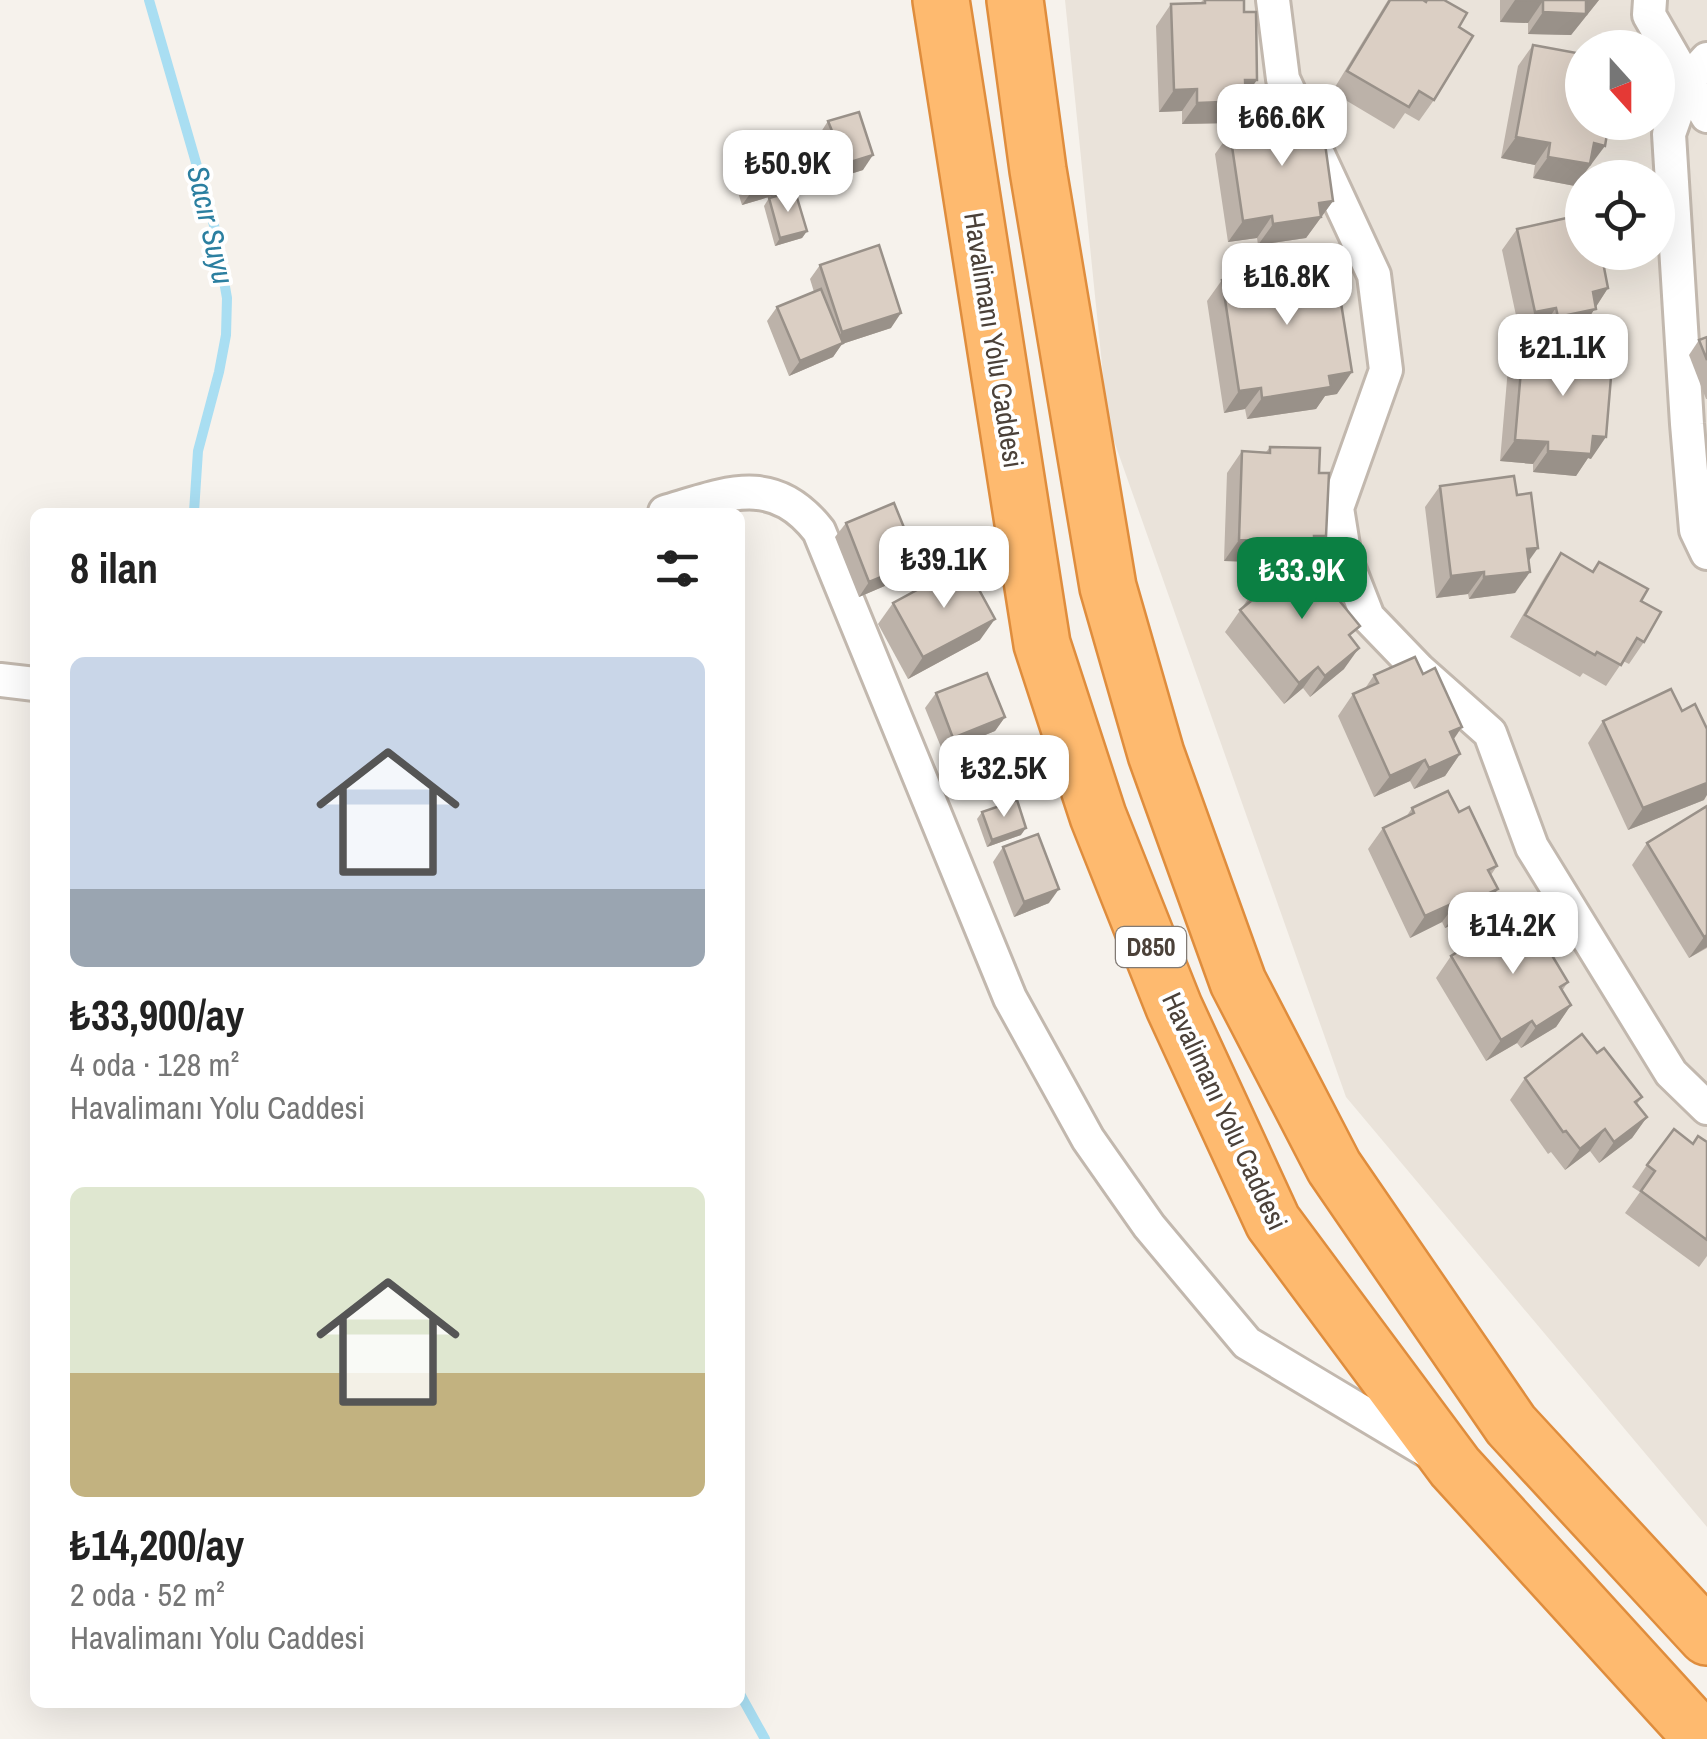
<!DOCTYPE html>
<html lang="tr">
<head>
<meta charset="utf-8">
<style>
	:root { --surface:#fff; --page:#f2f2f2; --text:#222; --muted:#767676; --accent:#0b8043 }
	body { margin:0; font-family:"Archivo Narrow",sans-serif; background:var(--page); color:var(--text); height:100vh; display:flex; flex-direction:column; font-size:38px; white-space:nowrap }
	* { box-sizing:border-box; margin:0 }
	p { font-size:32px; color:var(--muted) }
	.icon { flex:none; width:55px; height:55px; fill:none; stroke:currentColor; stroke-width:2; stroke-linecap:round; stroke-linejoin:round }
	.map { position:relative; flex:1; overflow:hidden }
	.panel { position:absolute; left:30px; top:508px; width:715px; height:1200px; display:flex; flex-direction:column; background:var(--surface); border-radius:15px; box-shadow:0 10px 40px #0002 }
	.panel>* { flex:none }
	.needle { width:65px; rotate:159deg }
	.fabs { position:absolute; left:1565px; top:30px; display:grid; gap:20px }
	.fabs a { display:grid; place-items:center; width:110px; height:110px; border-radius:50%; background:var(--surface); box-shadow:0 10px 40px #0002; font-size:50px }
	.price { position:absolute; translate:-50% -85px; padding:0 22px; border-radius:20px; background:#fff; color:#222; font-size:32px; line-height:65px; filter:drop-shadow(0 2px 5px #0008) }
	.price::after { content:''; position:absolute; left:50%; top:60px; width:30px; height:22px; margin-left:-15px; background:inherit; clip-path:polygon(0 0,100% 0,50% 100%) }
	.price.on { background:var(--accent); color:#fff }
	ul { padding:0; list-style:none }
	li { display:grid; align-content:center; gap:20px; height:530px; padding:0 40px }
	li span { display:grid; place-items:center; height:310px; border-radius:15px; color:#555 }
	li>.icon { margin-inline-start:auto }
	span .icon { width:180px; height:180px; fill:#fffc; stroke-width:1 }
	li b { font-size:42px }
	h2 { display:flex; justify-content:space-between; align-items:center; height:120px; padding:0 40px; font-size:42px }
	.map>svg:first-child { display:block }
	.residential { fill:#eae3da; fill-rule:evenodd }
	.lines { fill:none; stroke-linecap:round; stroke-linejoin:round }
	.stream { stroke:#a9def2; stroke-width:10 }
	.street-casing { stroke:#c2b8ae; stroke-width:38 }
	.highway-casing { stroke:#df8d3d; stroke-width:60 }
	.street { stroke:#fff; stroke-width:32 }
	.highway { stroke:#feba6f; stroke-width:55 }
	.wall { fill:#bcb2a9 }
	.shaded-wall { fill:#999189 }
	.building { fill:#dbcfc4; stroke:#999189; stroke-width:2.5 }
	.labels { text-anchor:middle; stroke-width:8; stroke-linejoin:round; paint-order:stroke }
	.shield { fill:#fff; stroke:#817a74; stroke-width:2.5 }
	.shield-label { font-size:25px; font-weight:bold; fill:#4b4139 }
	.street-label { font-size:28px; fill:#4b4139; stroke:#fff }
	.water-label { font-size:30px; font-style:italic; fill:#2b7fa0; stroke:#fff }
</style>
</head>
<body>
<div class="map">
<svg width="1707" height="1739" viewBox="0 0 1707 1739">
	<rect width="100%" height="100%" fill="#f6f2ec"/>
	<path class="residential" d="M1065,0H1707V1527L1346,1097L1108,424ZM1582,48H1658V122H1582ZM1582,178H1658V252H1582Z"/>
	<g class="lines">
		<g class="stream">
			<path d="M149,0L214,225L227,298L226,335L219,372L198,451L194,512"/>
			<path d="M740,1694L765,1739"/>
		</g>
		<defs>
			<g id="street">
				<path d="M1273,0L1283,79L1374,275L1386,370L1337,508L1345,558L1368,617L1419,670L1490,733L1532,847L1671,1073L1707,1108"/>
				<path d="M1650,0L1649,15L1707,116"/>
				<path d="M1707,59L1688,80L1669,134L1687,424L1696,530L1707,553"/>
				<path d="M665,512C726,494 773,472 819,531L1010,998L1088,1139L1149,1226L1247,1343L1429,1452"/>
				<path d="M0,680L35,684"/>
			</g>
			<g id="highway">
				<path d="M941,0L1042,644L1098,816L1174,1007L1273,1222L1455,1467L1703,1739"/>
				<path d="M1015,0L1038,170L1108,587L1156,754L1238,982L1334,1167L1511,1425L1707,1637"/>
			</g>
		</defs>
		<use href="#street" class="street-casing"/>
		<use href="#highway" class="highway-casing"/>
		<use href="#street" class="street"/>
		<use href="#highway" class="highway"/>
	</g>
	<g class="wall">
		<path d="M1203,0H1244L1246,96L1231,123L1182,124V111L1159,112L1156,26L1171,4L1200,3Z"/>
		<path d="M1388,0H1423L1425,2L1426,0L1459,27L1434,100L1419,121L1405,113L1394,129L1332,92Z"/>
		<path d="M1500,0H1599L1571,35L1528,34V23L1500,22Z"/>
		<path d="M1533,45L1589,167H1588L1575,186L1533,178L1535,165L1501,158L1518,66Z"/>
		<path d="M1260,117L1303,124L1333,201L1306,238L1258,245L1257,238L1228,242L1215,154L1230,133L1250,131Z"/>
		<path d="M828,121L863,170L815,185L810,171L792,176V178L782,193L742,205L732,174L742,159L819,135Z"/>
		<path d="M769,198L807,231L802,238L775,246L764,206Z"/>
		<path d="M1582,222L1608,288L1581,330L1543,338L1541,329L1520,334L1502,250L1517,229Z"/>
		<path d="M820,265L891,328L842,344L833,357L789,376L767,321L777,307L814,292L810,279Z"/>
		<path d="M1245,268L1337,394L1325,396L1316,409L1247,419L1245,409L1224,413L1207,301L1222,280L1238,277Z"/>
		<path d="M1707,337V399H1706L1689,355L1699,340Z"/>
		<path d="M1523,347L1591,459L1588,458L1576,476L1533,472V464L1500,461L1508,368Z"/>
		<path d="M1270,447L1326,536L1301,572L1352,638L1344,669L1310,697L1303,688L1284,704L1225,632L1257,586L1272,574H1257L1258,562L1224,561L1227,473L1242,451L1266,452Z"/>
		<path d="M1440,486L1517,495L1529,561L1515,593L1469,599L1468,594L1436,598L1425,507Z"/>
		<path d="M846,523L908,576L859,597L835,537Z"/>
		<path d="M1561,553L1592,571L1599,562L1641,601L1644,642L1629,664L1623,661L1606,686L1583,673L1580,677L1510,637L1546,575Z"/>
		<path d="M893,603L980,640L908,679L878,624Z"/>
		<path d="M1374,675L1453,739L1460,754L1445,776L1414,789L1410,781L1374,797L1338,716L1353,694L1364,690Z"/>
		<path d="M936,693L1005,717L995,731L943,752L925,708Z"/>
		<path d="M1603,721L1704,800L1628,830L1588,743Z"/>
		<path d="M1707,806V948L1689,958L1632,865L1647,843Z"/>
		<path d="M1412,808L1459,812L1497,866L1491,875L1498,889L1482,911L1445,928L1442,922L1410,938L1368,849L1383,828L1406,817Z"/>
		<path d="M982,812L1021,835L987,847L977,819Z"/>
		<path d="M1003,847L1049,903L1014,917L993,862Z"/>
		<path d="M1524,933L1568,982L1562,991L1571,1005L1556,1027L1521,1048L1517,1043L1486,1061L1436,978L1451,956L1471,944L1478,934Z"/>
		<path d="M1597,1053L1642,1097L1637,1104L1647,1117L1632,1138L1599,1163L1590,1151L1565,1170L1551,1152L1548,1154L1510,1100L1525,1078Z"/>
		<path d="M1707,1142V1256L1699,1267L1625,1213L1640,1192L1632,1187L1647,1165L1693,1144Z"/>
	</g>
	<g class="shaded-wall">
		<path d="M1515,0L1543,1L1528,23L1500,22Z"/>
		<path d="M1584,0H1599L1571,35L1528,34L1543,12Z"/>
		<path d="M1245,80H1257L1242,101Z"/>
		<path d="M1197,89L1182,111L1159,112L1174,90Z"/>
		<path d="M1246,101L1231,123L1182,124L1197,103Z"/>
		<path d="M1516,137L1550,143L1535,165L1501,158Z"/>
		<path d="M1594,143L1605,146L1575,186L1533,178L1548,157Z"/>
		<path d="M873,155L863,170L815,185L825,170Z"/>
		<path d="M820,156L810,171L779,181L789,166Z"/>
		<path d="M792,178L782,193L742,205L752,191Z"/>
		<path d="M1333,201L1306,238L1258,245L1273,224L1319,203Z"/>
		<path d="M1272,216L1257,238L1228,242L1243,221Z"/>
		<path d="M807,231L802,238L775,246L780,238Z"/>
		<path d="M1608,288L1581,330L1543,338L1558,317L1593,292Z"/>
		<path d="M1556,308L1541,329L1520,334L1535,312Z"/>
		<path d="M901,313L891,328L842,344L833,357L789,376L800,361L832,347L842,332Z"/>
		<path d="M1352,372L1337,394L1325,396L1316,409L1247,419L1262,398L1329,376Z"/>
		<path d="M1261,388L1245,409L1224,413L1239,391Z"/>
		<path d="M1593,436L1606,437L1591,459L1588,458L1576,476L1533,472L1548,451Z"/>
		<path d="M1515,440L1548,442L1533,464L1500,461Z"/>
		<path d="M1314,536H1326L1299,575L1257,574L1272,552Z"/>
		<path d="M1239,540L1273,541L1258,562L1224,561Z"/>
		<path d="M1538,548L1523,569L1527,549Z"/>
		<path d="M918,562L908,576L859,597L869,582Z"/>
		<path d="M1484,572L1468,594L1436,598L1451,576Z"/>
		<path d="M1530,572L1515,593L1469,599L1484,577Z"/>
		<path d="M995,619L980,640L908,679L923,657Z"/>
		<path d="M1359,648L1344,669L1310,697L1325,676Z"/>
		<path d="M1318,667L1303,688L1284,704L1299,683Z"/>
		<path d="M1005,717L995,731L943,752L953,738Z"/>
		<path d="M1462,727L1447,749L1450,732Z"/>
		<path d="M1460,754L1445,776L1414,789L1429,768Z"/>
		<path d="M1425,760L1410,781L1374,797L1390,776Z"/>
		<path d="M1707,776V795L1704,800L1628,830L1643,808Z"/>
		<path d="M1026,828L1021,835L987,847L992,840Z"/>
		<path d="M1059,889L1049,903L1014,917L1024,902Z"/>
		<path d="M1498,889L1482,911L1445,928L1460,907Z"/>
		<path d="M1458,901L1442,922L1410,938L1425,916Z"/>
		<path d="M1707,935V947L1689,958L1704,937Z"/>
		<path d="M1571,1005L1556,1027L1521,1048L1536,1027Z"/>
		<path d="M1532,1021L1517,1043L1486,1061L1501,1040Z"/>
		<path d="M1647,1117L1632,1138L1599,1163L1614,1142Z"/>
		<path d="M1605,1129L1590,1151L1565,1170L1580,1149Z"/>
	</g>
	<g class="building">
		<path d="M1205,0H1244V12H1256L1257,80H1245L1246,101L1197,103V89L1174,90L1171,4L1205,3Z"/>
		<path d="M1390,0H1423L1426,2L1427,0H1444L1467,13L1459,27L1473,36L1434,100L1419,91L1409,107L1347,71Z"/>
		<path d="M1515,0H1586V14L1543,12V1Z"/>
		<path d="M1533,45L1582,54V122H1609L1605,146L1594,143L1590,164L1548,157L1550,143L1516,137Z"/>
		<path d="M1302,111L1303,124L1322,122L1333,201L1319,203L1321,217L1273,224L1272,216L1243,221L1230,133L1260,131V117Z"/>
		<path d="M859,112L873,155L825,170L820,156L789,166L792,178L752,191L742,159L832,131L828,121Z"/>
		<path d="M795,191L807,231L780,238L769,198Z"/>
		<path d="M1580,215L1582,222V252H1601L1608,288L1593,292L1596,309L1558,317L1556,308L1535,312L1517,229Z"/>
		<path d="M879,245L901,313L842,332L820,265Z"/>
		<path d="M1310,258L1312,269L1335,265L1352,372L1329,376L1331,387L1262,398L1261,388L1239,391L1222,280L1246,276L1245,268Z"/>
		<path d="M821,289L843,343L800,361L777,307Z"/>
		<path d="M1707,337V360L1699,340Z"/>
		<path d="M1523,347L1604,353L1602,372L1611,377L1606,437L1593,436L1591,454L1548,451V442L1515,440Z"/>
		<path d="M1270,447L1320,448L1319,473H1329L1326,536H1314V554L1272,552L1273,541L1239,540L1242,451L1270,453Z"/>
		<path d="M1514,476L1517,495L1531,493L1538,548L1527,549L1530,572L1484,577V572L1451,576L1440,486Z"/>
		<path d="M894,503L918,562L869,582L846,523Z"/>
		<path d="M1561,553L1593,572L1599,562L1648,589L1641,601L1661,612L1644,642L1637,638L1621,665L1597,652L1595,655L1525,615Z"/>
		<path d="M1291,559L1307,579L1315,571L1360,626L1349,635L1359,648L1325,676L1318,667L1299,683L1240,610L1262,592L1257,586Z"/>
		<path d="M965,564L995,619L923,657L893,603Z"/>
		<path d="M1415,657L1423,674L1435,668L1462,727L1450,732L1460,754L1429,768L1425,760L1390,776L1353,694L1378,683L1374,675Z"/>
		<path d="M987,673L1005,717L953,738L936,693Z"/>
		<path d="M1671,689L1682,711L1695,704L1707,729V783L1643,808L1603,721Z"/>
		<path d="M1448,791L1459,812L1469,807L1497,866L1488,870L1498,889L1460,907L1458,901L1425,916L1383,828L1414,813L1412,808Z"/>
		<path d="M1017,800L1026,828L992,840L982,812Z"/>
		<path d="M1707,806V935L1704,937L1647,843Z"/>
		<path d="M1038,834L1059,889L1024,902L1003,847Z"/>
		<path d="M1512,913L1524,933L1535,927L1568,982L1560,987L1571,1005L1536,1027L1532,1021L1501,1040L1451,956L1480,938L1478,934Z"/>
		<path d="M1582,1034L1597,1053L1604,1048L1642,1097L1635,1102L1647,1117L1614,1142L1605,1129L1580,1149L1566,1131L1563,1132L1525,1078Z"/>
		<path d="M1674,1129L1693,1144L1698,1136L1707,1142V1240L1641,1191L1655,1171L1647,1165Z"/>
	</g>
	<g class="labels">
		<rect class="shield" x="1116" y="927" width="70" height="40" rx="8"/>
		<g class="shield-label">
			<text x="1151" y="956">D850</text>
		</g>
		<g class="street-label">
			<text transform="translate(994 340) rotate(81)" y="10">Havalimanı Yolu Caddesi</text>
			<text transform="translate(1225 1111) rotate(65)" y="10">Havalimanı Yolu Caddesi</text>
		</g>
		<g class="water-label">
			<text transform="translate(210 225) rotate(77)" y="10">Sacır Suyu</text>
		</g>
	</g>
</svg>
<div class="fabs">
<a><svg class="needle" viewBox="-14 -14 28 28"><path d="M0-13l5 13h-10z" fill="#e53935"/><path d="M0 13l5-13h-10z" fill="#767676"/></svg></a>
<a><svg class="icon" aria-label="locate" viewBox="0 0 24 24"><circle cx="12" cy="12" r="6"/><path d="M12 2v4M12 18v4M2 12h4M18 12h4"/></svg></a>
</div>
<b class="price" style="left:1282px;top:169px">₺66.6K</b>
<b class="price" style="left:788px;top:215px">₺50.9K</b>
<b class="price" style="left:1287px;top:328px">₺16.8K</b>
<b class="price" style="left:1563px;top:399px">₺21.1K</b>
<b class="price" style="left:944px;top:611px">₺39.1K</b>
<b class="price on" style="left:1302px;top:622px">₺33.9K</b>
<b class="price" style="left:1004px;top:820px">₺32.5K</b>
<b class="price" style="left:1513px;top:977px">₺14.2K</b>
<section class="panel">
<h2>8 ilan<svg class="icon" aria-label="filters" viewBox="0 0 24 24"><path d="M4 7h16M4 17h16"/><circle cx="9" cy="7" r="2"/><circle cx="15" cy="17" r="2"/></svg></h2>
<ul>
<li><span style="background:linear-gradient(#c9d6e8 75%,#9aa5b1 0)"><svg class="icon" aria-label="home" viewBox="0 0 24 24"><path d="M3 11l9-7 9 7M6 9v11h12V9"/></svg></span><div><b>₺33,900/ay</b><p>4 oda · 128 m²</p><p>Havalimanı Yolu Caddesi</p></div></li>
<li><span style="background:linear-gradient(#dfe7d0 60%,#c2b280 0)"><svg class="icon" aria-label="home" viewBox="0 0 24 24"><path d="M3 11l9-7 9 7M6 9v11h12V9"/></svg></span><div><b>₺14,200/ay</b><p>2 oda · 52 m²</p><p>Havalimanı Yolu Caddesi</p></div></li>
</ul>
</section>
</div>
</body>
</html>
